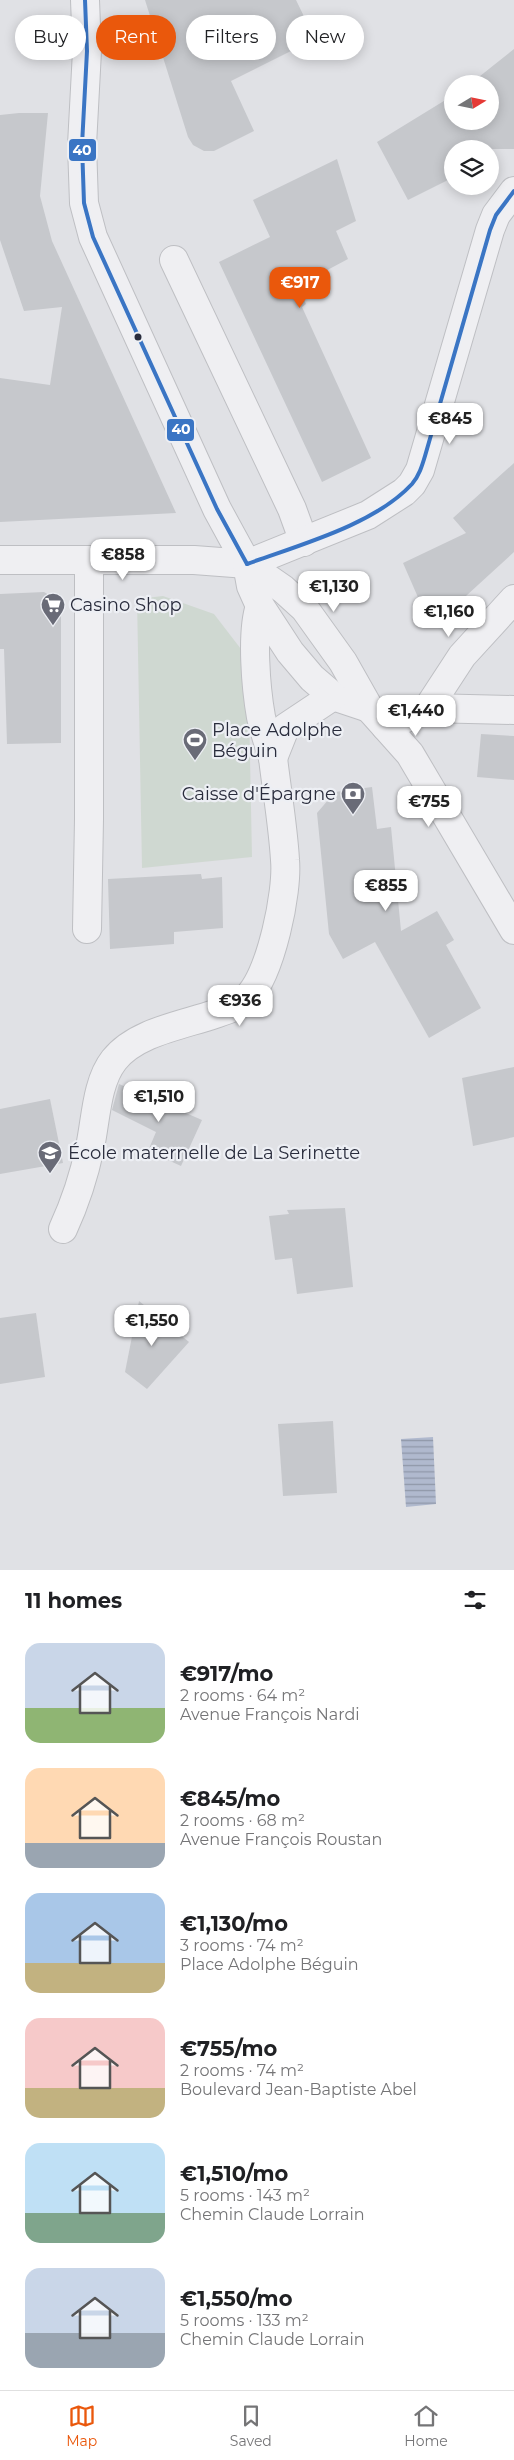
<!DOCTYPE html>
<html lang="en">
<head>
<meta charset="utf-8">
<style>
	:root { --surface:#fff; --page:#f2f2f2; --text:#202124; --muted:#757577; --line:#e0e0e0; --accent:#ea580c }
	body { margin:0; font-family:Montserrat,sans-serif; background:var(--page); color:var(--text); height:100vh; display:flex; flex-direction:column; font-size:19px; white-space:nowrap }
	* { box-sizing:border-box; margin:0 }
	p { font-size:16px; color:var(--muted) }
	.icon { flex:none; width:28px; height:28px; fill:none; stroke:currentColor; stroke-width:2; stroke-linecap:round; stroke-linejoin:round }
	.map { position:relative; height:1570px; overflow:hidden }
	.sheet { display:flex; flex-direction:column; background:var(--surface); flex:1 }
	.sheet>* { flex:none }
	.top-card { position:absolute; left:15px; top:15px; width:485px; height:45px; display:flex; gap:10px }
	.needle { width:32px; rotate:80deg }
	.tools { position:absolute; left:444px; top:75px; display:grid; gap:10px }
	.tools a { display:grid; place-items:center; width:55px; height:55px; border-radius:50%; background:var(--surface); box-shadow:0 2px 12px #0003; font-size:25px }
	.price { position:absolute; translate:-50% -42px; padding:0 11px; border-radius:10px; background:#fff; color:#222; font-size:16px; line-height:32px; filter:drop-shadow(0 1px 2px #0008) }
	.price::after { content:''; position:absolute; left:50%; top:30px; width:15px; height:11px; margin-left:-8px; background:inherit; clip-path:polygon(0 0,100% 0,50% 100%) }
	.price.on { background:var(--accent); color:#fff }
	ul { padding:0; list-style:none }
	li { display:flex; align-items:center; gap:15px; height:125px; padding:0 25px }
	li span { display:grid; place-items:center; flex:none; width:140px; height:100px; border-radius:15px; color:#555 }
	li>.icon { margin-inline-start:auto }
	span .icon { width:60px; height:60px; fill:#fffc; stroke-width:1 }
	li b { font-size:21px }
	h2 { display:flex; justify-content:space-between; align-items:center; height:60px; padding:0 25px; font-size:21px }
	.tag { padding:0 18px; border-radius:22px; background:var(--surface); box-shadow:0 2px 12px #0003; font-size:18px; line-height:45px }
	.tag.on { background:var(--accent); color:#fff }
	.tab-bar { display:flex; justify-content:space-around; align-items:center; height:70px; border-top:1px solid var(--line); background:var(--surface); font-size:14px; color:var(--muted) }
	.tab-bar a { display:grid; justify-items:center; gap:2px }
	.tab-bar .on { color:var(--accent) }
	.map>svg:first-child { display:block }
	.green { fill:#cfd8d1 }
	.water { fill:url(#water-rules) }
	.building { fill:#c6c8cc }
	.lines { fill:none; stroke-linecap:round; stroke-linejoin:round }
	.minor-casing { stroke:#bebfc3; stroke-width:30 }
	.minor { stroke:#efeff2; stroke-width:28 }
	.bus-1-casing { stroke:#edeff4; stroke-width:8 }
	.bus-1 { stroke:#3a75c4; stroke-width:4 }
	.bus-dot { fill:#292c3c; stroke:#edeff4; stroke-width:2 }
	.labels { text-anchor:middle; stroke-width:4.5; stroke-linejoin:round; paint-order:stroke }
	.poi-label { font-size:18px; fill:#292c3c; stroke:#edeff4; text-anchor:start }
	.line-badge { stroke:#edeff4; stroke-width:2 }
	.badge-label { font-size:14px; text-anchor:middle; font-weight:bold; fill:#fff }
</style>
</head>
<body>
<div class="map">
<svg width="514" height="1570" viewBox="0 0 514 1570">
	<defs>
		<pattern id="water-rules" width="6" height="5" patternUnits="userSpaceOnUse" patternTransform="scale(1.25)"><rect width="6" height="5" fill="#b0b9ce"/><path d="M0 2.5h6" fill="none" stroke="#8f97a8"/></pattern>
	</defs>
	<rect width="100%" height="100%" fill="#e0e1e5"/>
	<path class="green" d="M163,596L214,614L244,653L249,706L252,857L142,868L137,599Z"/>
	<path class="water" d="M433,1437L436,1504L406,1507L401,1439Z"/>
	<g class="building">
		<path d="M145,0H296L315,39L231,81L254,131L214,151H204L193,145L188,137Z"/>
		<path d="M514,49V149H452V178L408,200L377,142L452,96V121H490V84H470Z"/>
		<path d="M19,113H48L40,196L52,241L176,513L0,522V378L50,385L62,307L24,311L0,240V115Z"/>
		<path d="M337,159L356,221L336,231L348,259L318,275L321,283L301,293L306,304L302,307L371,458L322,482L219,262L270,237L253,200Z"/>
		<path d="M514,463V552L455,606L427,618L403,563L466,533L453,518Z"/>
		<path d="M44,592L59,601L61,609V743L7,744L4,649H0V594Z"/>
		<path d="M481,734L514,736V780L477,777Z"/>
		<path d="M372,787L377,829L391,827L401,931L437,911L454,940L446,945L481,1008L429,1038L375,942L343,959L329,934L317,813L335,792Z"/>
		<path d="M201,874L202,879L222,877L223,928L174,932V944L110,949L108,879Z"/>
		<path d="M514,1067V1137L473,1146L462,1078Z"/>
		<path d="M119,1084L202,1120L181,1166L148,1151L156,1132L112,1110Z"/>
		<path d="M50,1099L63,1163L0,1174V1109Z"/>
		<path d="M345,1208L353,1287L297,1294L292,1258L275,1260L269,1216L289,1214L287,1210Z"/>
		<path d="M139,1301L189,1342L147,1389L125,1372Z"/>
		<path d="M36,1313L45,1377L0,1384V1318Z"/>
		<path d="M333,1421L337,1493L283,1496L278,1424Z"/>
	</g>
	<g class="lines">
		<defs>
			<g id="minor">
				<path d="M85,0L87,51L82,145L84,203L93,237L217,509L247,564L251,586L260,606L290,652L312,678L333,696L369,708"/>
				<path d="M174,260L292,509L304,542"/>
				<path d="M0,560H194L247,564L368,515L404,492L412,484L420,470L490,230L496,215L514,191"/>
				<path d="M247,564L283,589L305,609L343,662L369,708L410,754L514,930"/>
				<path d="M260,606C251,632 256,689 261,717C264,731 269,745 273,758L285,728L333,696"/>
				<path d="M428,708L462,656L514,599"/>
				<path d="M386,727L428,708L514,710"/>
				<path d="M87,929L89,819V560"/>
				<path d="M63,1229C75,1203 84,1176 90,1147C96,1120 96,1083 114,1060C136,1032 183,1025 215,1014C227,1010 240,1006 248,997C271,973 288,892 285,860C283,826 277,792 273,758"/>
			</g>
		</defs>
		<use href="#minor" class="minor-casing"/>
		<use href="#minor" class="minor"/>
		<defs>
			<g id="bus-1">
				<path d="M85,0L87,51L82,145L84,203L93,237L217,509L247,564"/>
				<path d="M247,564C299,545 374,525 412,484C419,476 422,466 425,456L490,230L496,215L514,191"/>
			</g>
		</defs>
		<use href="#bus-1" class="bus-1-casing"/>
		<use href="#bus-1" class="bus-1"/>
	</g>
	<defs>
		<symbol id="supermarket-pin" viewBox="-11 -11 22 30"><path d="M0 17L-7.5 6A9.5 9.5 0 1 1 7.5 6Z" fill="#696b77" stroke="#edeff4"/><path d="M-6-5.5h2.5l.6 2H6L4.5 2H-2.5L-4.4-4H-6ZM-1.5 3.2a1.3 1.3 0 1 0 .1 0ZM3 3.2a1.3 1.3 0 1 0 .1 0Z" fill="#fff"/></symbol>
		<symbol id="stadium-pin" viewBox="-11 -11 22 30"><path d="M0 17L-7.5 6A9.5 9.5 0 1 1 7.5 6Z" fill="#696b77" stroke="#edeff4"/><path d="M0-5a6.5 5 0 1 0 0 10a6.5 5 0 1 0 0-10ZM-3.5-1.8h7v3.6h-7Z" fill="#fff"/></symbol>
		<symbol id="bank-pin" viewBox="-11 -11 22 30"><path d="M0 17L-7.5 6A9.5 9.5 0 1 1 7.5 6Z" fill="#696b77" stroke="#edeff4"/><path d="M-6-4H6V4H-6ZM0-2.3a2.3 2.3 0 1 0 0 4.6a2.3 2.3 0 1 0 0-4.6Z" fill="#fff"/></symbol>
		<symbol id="school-pin" viewBox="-11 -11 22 30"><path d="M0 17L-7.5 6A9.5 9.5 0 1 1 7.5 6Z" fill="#696b77" stroke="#edeff4"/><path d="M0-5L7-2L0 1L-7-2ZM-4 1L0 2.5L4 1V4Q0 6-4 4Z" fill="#fff"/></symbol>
	</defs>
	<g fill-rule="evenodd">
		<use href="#supermarket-pin" x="39" y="591" width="28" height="38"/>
		<use href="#stadium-pin" x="181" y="726" width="28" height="38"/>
		<use href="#bank-pin" x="339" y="780" width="28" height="38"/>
		<use href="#school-pin" x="36" y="1139" width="28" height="38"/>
	</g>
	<circle class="bus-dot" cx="138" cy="337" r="4.5"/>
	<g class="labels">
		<g class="poi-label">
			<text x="70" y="611">Casino Shop</text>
			<text x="212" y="736">Place Adolphe<tspan x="212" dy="21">Béguin</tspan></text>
			<text x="336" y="800" text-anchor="end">Caisse d'Épargne</text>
			<text x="68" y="1159">École maternelle de La Serinette</text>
		</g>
	</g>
	<g class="line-badge">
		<rect x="68" y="138" width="29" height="24" rx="5" fill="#3a75c4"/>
		<rect x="166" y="418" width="29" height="24" rx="5" fill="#3a75c4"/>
	</g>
	<g class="badge-label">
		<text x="82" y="155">40</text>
		<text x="181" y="434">40</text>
	</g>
</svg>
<div class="tools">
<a><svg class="needle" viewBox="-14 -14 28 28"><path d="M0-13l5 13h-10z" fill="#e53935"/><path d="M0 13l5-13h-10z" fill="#757577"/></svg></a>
<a><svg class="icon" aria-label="layers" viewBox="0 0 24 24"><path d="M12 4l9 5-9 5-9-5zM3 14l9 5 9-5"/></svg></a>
</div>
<b class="price on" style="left:300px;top:309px">€917</b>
<b class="price" style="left:450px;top:445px">€845</b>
<b class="price" style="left:123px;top:581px">€858</b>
<b class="price" style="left:334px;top:613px">€1,130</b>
<b class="price" style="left:449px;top:638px">€1,160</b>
<b class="price" style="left:416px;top:737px">€1,440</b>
<b class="price" style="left:429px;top:828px">€755</b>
<b class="price" style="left:386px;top:912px">€855</b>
<b class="price" style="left:240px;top:1027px">€936</b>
<b class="price" style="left:159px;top:1123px">€1,510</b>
<b class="price" style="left:152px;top:1347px">€1,550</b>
<div class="top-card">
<a class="tag">Buy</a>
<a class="tag on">Rent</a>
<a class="tag">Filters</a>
<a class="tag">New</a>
</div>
</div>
<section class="sheet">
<h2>11 homes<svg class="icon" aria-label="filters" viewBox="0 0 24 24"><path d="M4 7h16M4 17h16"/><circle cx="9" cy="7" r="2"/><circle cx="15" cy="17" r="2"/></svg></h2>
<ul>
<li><span style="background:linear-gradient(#c9d6e8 65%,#8fb573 0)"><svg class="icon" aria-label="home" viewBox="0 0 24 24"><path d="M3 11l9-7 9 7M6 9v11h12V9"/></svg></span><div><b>€917/mo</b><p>2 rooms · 64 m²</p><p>Avenue François Nardi</p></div></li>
<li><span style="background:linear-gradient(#ffd9b3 75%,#9aa5b1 0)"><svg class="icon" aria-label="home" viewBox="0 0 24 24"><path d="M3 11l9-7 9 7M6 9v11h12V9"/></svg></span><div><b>€845/mo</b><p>2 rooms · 68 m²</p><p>Avenue François Roustan</p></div></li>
<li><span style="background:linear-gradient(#a9c7e8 70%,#c2b280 0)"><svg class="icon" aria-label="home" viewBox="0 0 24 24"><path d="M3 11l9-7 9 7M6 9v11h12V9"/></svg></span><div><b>€1,130/mo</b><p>3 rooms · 74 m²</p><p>Place Adolphe Béguin</p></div></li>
<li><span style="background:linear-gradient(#f6c9c9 70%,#c2b280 0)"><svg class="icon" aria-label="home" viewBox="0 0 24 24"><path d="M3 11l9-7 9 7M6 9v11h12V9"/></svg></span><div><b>€755/mo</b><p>2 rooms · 74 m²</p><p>Boulevard Jean-Baptiste Abel</p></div></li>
<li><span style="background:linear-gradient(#bfe0f5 70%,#7fa58c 0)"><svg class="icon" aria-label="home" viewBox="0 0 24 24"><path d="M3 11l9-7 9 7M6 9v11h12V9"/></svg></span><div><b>€1,510/mo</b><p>5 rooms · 143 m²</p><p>Chemin Claude Lorrain</p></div></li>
<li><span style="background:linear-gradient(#c9d6e8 65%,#9aa5b1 0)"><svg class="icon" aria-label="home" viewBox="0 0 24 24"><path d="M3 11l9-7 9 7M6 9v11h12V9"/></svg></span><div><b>€1,550/mo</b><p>5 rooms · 133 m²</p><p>Chemin Claude Lorrain</p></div></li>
</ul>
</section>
<nav class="tab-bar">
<a class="on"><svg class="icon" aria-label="map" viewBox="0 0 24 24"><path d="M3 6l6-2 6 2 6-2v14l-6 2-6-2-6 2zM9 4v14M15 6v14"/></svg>Map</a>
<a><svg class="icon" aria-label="saved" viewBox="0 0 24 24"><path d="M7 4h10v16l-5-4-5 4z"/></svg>Saved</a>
<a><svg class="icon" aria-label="home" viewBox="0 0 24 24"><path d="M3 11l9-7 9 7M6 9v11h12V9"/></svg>Home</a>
</nav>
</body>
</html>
